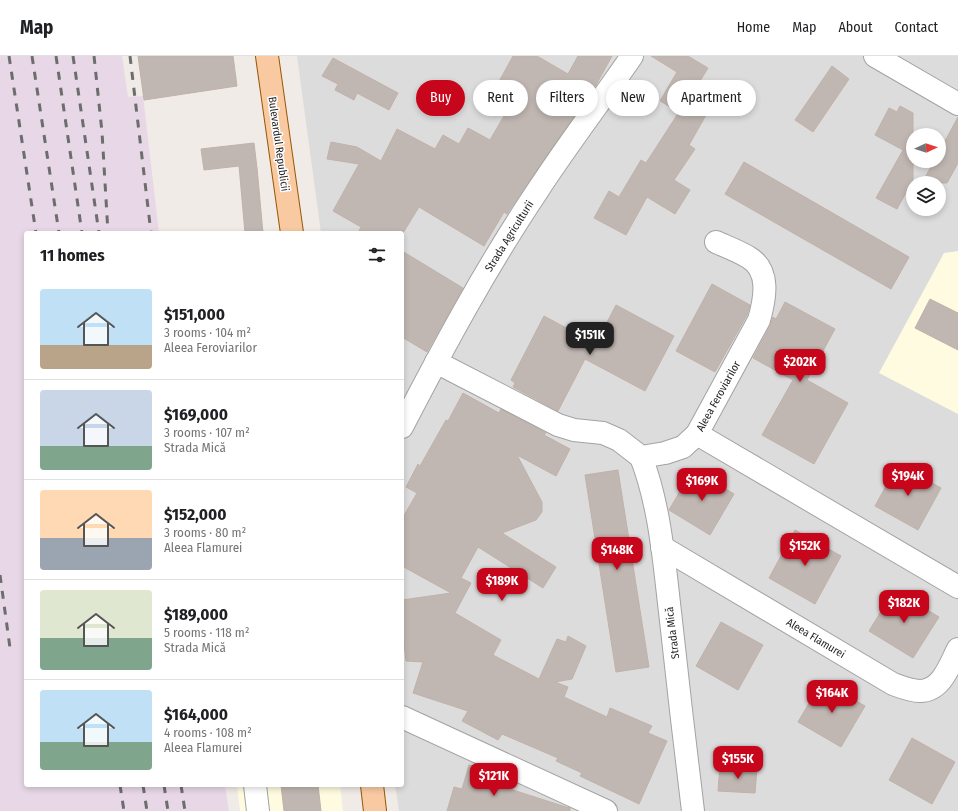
<!DOCTYPE html>
<html lang="en">
<head>
<meta charset="utf-8">
<style>
	:root { --surface:#fff; --page:#f2f2f2; --text:#202124; --muted:#757577; --line:#e0e0e0; --accent:#c8061b }
	body { margin:0; font-family:"Fira Sans Condensed",sans-serif; background:var(--page); color:var(--text); height:100vh; display:flex; flex-direction:column; font-size:15px; white-space:nowrap }
	* { box-sizing:border-box; margin:0 }
	p { font-size:13px; color:var(--muted) }
	.icon { flex:none; width:22px; height:22px; fill:none; stroke:currentColor; stroke-width:2; stroke-linecap:round; stroke-linejoin:round }
	.map { position:relative; flex:1; overflow:hidden }
	.drawer { position:absolute; left:24px; top:175px; width:380px; height:556px; display:flex; flex-direction:column; background:var(--surface); border-radius:4px; box-shadow:0 2px 6px #0003 }
	.drawer>* { flex:none }
	.top-card { position:absolute; left:416px; top:24px; width:380px; height:36px; display:flex; gap:8px }
	.needle { width:26px; rotate:86deg }
	.fabs { position:absolute; left:906px; top:72px; display:grid; gap:8px }
	.fabs a { display:grid; place-items:center; width:40px; height:40px; border-radius:50%; background:var(--surface); box-shadow:0 2px 6px #0003; font-size:20px }
	.price { position:absolute; translate:-50% -34px; padding:0 9px; border-radius:8px; background:var(--accent); color:#fff; font-size:13px; line-height:26px; filter:drop-shadow(0 1px 2px #0008) }
	.price::after { content:''; position:absolute; left:50%; top:24px; width:12px; height:9px; margin-left:-6px; background:inherit; clip-path:polygon(0 0,100% 0,50% 100%) }
	.price.selected { background:#222; color:#fff }
	ul { padding:0; list-style:none }
	li { display:flex; align-items:center; gap:12px; height:100px; padding:0 16px }
	li+li { border-top:1px solid var(--line) }
	li span { display:grid; place-items:center; flex:none; width:112px; height:80px; border-radius:4px; color:#555 }
	li>.icon { margin-inline-start:auto }
	span .icon { width:48px; height:48px; fill:#fffc; stroke-width:1 }
	li b { font-size:17px }
	h2 { display:flex; justify-content:space-between; align-items:center; height:48px; padding:0 16px; font-size:17px }
	.chip { padding:0 14px; border-radius:18px; background:var(--surface); box-shadow:0 2px 6px #0003; font-size:14px; line-height:36px }
	.chip.selected { background:var(--accent); color:#fff }
	header { display:flex; align-items:center; gap:24px; box-sizing:border-box; height:56px; padding:0 20px; background:var(--surface); border-bottom:1px solid var(--line) }
	header strong { font-size:19px }
	nav { display:flex; gap:22px; margin-inline-start:auto; font-size:14px }
	.map>svg:first-child { display:block }
	.residential { fill:#dddcdc; fill-rule:evenodd }
	.industrial { fill:#e8d8e7 }
	.education { fill:#fefbe1 }
	.building { fill:#c0b7b2; stroke:#c1b1a9 }
	.lines { fill:none; stroke-linecap:round; stroke-linejoin:round }
	.minor-casing { stroke:#a3a3a3; stroke-width:24 }
	.major-casing { stroke:#965605; stroke-width:24 }
	.minor { stroke:#fff; stroke-width:22 }
	.major { stroke:#f9caa2; stroke-width:22 }
	.rail { stroke:#6d6d6d; stroke-width:3; stroke-dasharray:8 8; stroke-linecap:butt }
	.labels { text-anchor:middle; stroke-width:3; stroke-linejoin:round; paint-order:stroke }
	.street-label { font-size:11px; fill:#1f1f1f; stroke:#fff }
</style>
</head>
<body>
<header>
<strong>Map</strong>
<nav><a>Home</a><a>Map</a><a>About</a><a>Contact</a></nav>
</header>
<div class="map">
<svg width="958" height="755" viewBox="0 0 958 755">
	<rect width="100%" height="100%" fill="#f0ebe6"/>
	<path class="residential" d="M297,0H958V755H399L395,729H402V177H321ZM913,79H939V105H913ZM913,127H939V153H913Z"/>
	<path class="industrial" d="M0,0H122L128,41L143,40L159,177H26V729H225L229,755H0Z"/>
	<g class="education">
		<path d="M958,195V358L879,317L944,197Z"/>
		<path d="M237,729H340L343,755H240Z"/>
	</g>
	<g class="building">
		<path d="M138,0H233L237,30L144,44Z"/>
		<path d="M513,0H537L568,18L578,0H612L596,29L551,93L507,158L504,156L484,190L419,151L403,177H358L361,171L333,155L359,108L327,103L331,86L357,91L381,105L397,73L435,93L443,79L459,88L468,72L490,84L512,46L501,40L504,35L496,31Z"/>
		<path d="M651,0H688L708,12L691,40L710,52L689,89L695,93L674,124L690,134L675,158L647,141L626,179L594,162L609,135L619,141L641,104L646,107L679,56L660,45L677,16Z"/>
		<path d="M333,2L398,37L389,54L357,37L354,44L335,34L338,28L322,20Z"/>
		<path d="M832,10L849,23L813,76L795,64Z"/>
		<path d="M900,50L913,57V124L897,153L876,142L903,94L875,79L889,52L897,56Z"/>
		<path d="M958,61V107L947,127H922L934,105H939V96Z"/>
		<path d="M254,87L257,112L263,177H245L239,110L204,114L201,93Z"/>
		<path d="M744,106L909,201L891,233L725,138Z"/>
		<path d="M402,195L463,232L427,296L402,281Z"/>
		<path d="M712,228L750,249L747,259L715,316L676,295Z"/>
		<path d="M930,243L958,257V294L915,272Z"/>
		<path d="M785,246L835,273L807,324L848,347L814,408L762,379L793,324L753,302L770,270L773,261L776,263Z"/>
		<path d="M616,249L674,280L645,335L585,303L558,355L513,331L515,327L511,324L544,260L596,288Z"/>
		<path d="M463,337L499,357L501,353L546,377L544,379L570,393L556,420L517,399L542,446V456L536,464L502,477L556,511L543,532L478,491L461,522L471,527L455,557L501,584L493,599L539,623L557,583L566,586L568,580L586,590L572,623L555,626L568,631L564,641L607,661L610,652L652,670L648,677L667,685L639,748L580,720L582,717L556,705L558,702L502,678L498,684L462,665L468,655L413,637L423,606L406,605L403,579H402V544L451,537L402,510V463L417,437L406,431L418,408L420,410L446,364L448,365Z"/>
		<path d="M898,408L941,432L918,474L875,450Z"/>
		<path d="M693,413L734,438L710,479L669,454Z"/>
		<path d="M618,414L649,611L616,616L585,419Z"/>
		<path d="M795,474L841,500L815,548L769,522Z"/>
		<path d="M894,534L939,561L913,602L869,575Z"/>
		<path d="M721,566L763,589L738,634L696,610Z"/>
		<path d="M822,625L865,650L841,691L798,666Z"/>
		<path d="M912,682L955,706L932,748L889,724Z"/>
		<path d="M469,709L488,715L485,725L566,751L570,752V755H447L454,731L462,733Z"/>
		<path d="M720,710L757,712L755,737L718,735Z"/>
		<path d="M281,729H318L321,755H284Z"/>
	</g>
	<g class="lines">
		<defs>
			<g id="minor">
				<path d="M875,0L958,48"/>
				<path d="M436,306L558,369L574,374L603,377L619,384L641,401L665,397L683,391L697,378L759,264C765,243 771,214 748,201C738,195 727,191 716,186"/>
				<path d="M402,371C444,290 487,210 538,134C568,88 601,45 632,0"/>
				<path d="M697,378L958,531"/>
				<path d="M641,401C660,450 664,505 670,556C677,622 685,689 693,755"/>
				<path d="M662,491L893,628C901,631 911,635 920,635C942,635 950,608 958,593"/>
				<path d="M402,661L606,755"/>
				<path d="M255,729L258,755"/>
			</g>
			<g id="major">
				<path d="M267,0L292,177"/>
				<path d="M372,729L375,755"/>
			</g>
		</defs>
		<use href="#minor" class="minor-casing"/>
		<use href="#major" class="major-casing"/>
		<use href="#minor" class="minor"/>
		<use href="#major" class="major"/>
		<g class="rail">
			<path d="M9,0L36,177"/>
			<path d="M32,0L59,177"/>
			<path d="M56,0L82,177"/>
			<path d="M73,0L99,177"/>
			<path d="M94,0L102,76L108,177"/>
			<path d="M130,0L151,177"/>
			<path d="M0,519L10,592"/>
			<path d="M120,729L124,755"/>
			<path d="M143,729L147,755"/>
			<path d="M164,729L168,755"/>
			<path d="M181,729L185,755"/>
		</g>
	</g>
	<g class="labels">
		<g class="street-label">
			<text transform="translate(279 88) rotate(82)" y="4">Bulevardul Republicii</text>
			<text transform="translate(509 180) rotate(-58)" y="4">Strada Agriculturii</text>
			<text transform="translate(718 340) rotate(-61)" y="4">Aleea Feroviarilor</text>
			<text transform="translate(672 577) rotate(-97)" y="4">Strada Mică</text>
			<text transform="translate(816 582) rotate(31)" y="4">Aleea Flamurei</text>
		</g>
	</g>
</svg>
<div class="fabs">
<a><svg class="needle" viewBox="-14 -14 28 28"><path d="M0-13l5 13h-10z" fill="#e53935"/><path d="M0 13l5-13h-10z" fill="#757577"/></svg></a>
<a><svg class="icon" aria-label="layers" viewBox="0 0 24 24"><path d="M12 4l9 5-9 5-9-5zM3 14l9 5 9-5"/></svg></a>
</div>
<b class="price selected" style="left:590px;top:300px">$151K</b>
<b class="price" style="left:800px;top:327px">$202K</b>
<b class="price" style="left:908px;top:441px">$194K</b>
<b class="price" style="left:702px;top:446px">$169K</b>
<b class="price" style="left:805px;top:511px">$152K</b>
<b class="price" style="left:617px;top:515px">$148K</b>
<b class="price" style="left:502px;top:546px">$189K</b>
<b class="price" style="left:904px;top:568px">$182K</b>
<b class="price" style="left:832px;top:658px">$164K</b>
<b class="price" style="left:738px;top:724px">$155K</b>
<b class="price" style="left:494px;top:741px">$121K</b>
<div class="top-card">
<a class="chip selected">Buy</a>
<a class="chip">Rent</a>
<a class="chip">Filters</a>
<a class="chip">New</a>
<a class="chip">Apartment</a>
</div>
<section class="drawer">
<h2>11 homes<svg class="icon" aria-label="filters" viewBox="0 0 24 24"><path d="M4 7h16M4 17h16"/><circle cx="9" cy="7" r="2"/><circle cx="15" cy="17" r="2"/></svg></h2>
<ul>
<li><span style="background:linear-gradient(#bfe0f5 70%,#b9a48a 0)"><svg class="icon" aria-label="home" viewBox="0 0 24 24"><path d="M3 11l9-7 9 7M6 9v11h12V9"/></svg></span><div><b>$151,000</b><p>3 rooms · 104 m²</p><p>Aleea Feroviarilor</p></div></li>
<li><span style="background:linear-gradient(#c9d6e8 70%,#7fa58c 0)"><svg class="icon" aria-label="home" viewBox="0 0 24 24"><path d="M3 11l9-7 9 7M6 9v11h12V9"/></svg></span><div><b>$169,000</b><p>3 rooms · 107 m²</p><p>Strada Mică</p></div></li>
<li><span style="background:linear-gradient(#ffd9b3 60%,#9aa5b1 0)"><svg class="icon" aria-label="home" viewBox="0 0 24 24"><path d="M3 11l9-7 9 7M6 9v11h12V9"/></svg></span><div><b>$152,000</b><p>3 rooms · 80 m²</p><p>Aleea Flamurei</p></div></li>
<li><span style="background:linear-gradient(#dfe7d0 60%,#7fa58c 0)"><svg class="icon" aria-label="home" viewBox="0 0 24 24"><path d="M3 11l9-7 9 7M6 9v11h12V9"/></svg></span><div><b>$189,000</b><p>5 rooms · 118 m²</p><p>Strada Mică</p></div></li>
<li><span style="background:linear-gradient(#bfe0f5 65%,#7fa58c 0)"><svg class="icon" aria-label="home" viewBox="0 0 24 24"><path d="M3 11l9-7 9 7M6 9v11h12V9"/></svg></span><div><b>$164,000</b><p>4 rooms · 108 m²</p><p>Aleea Flamurei</p></div></li>
</ul>
</section>
</div>
</body>
</html>
